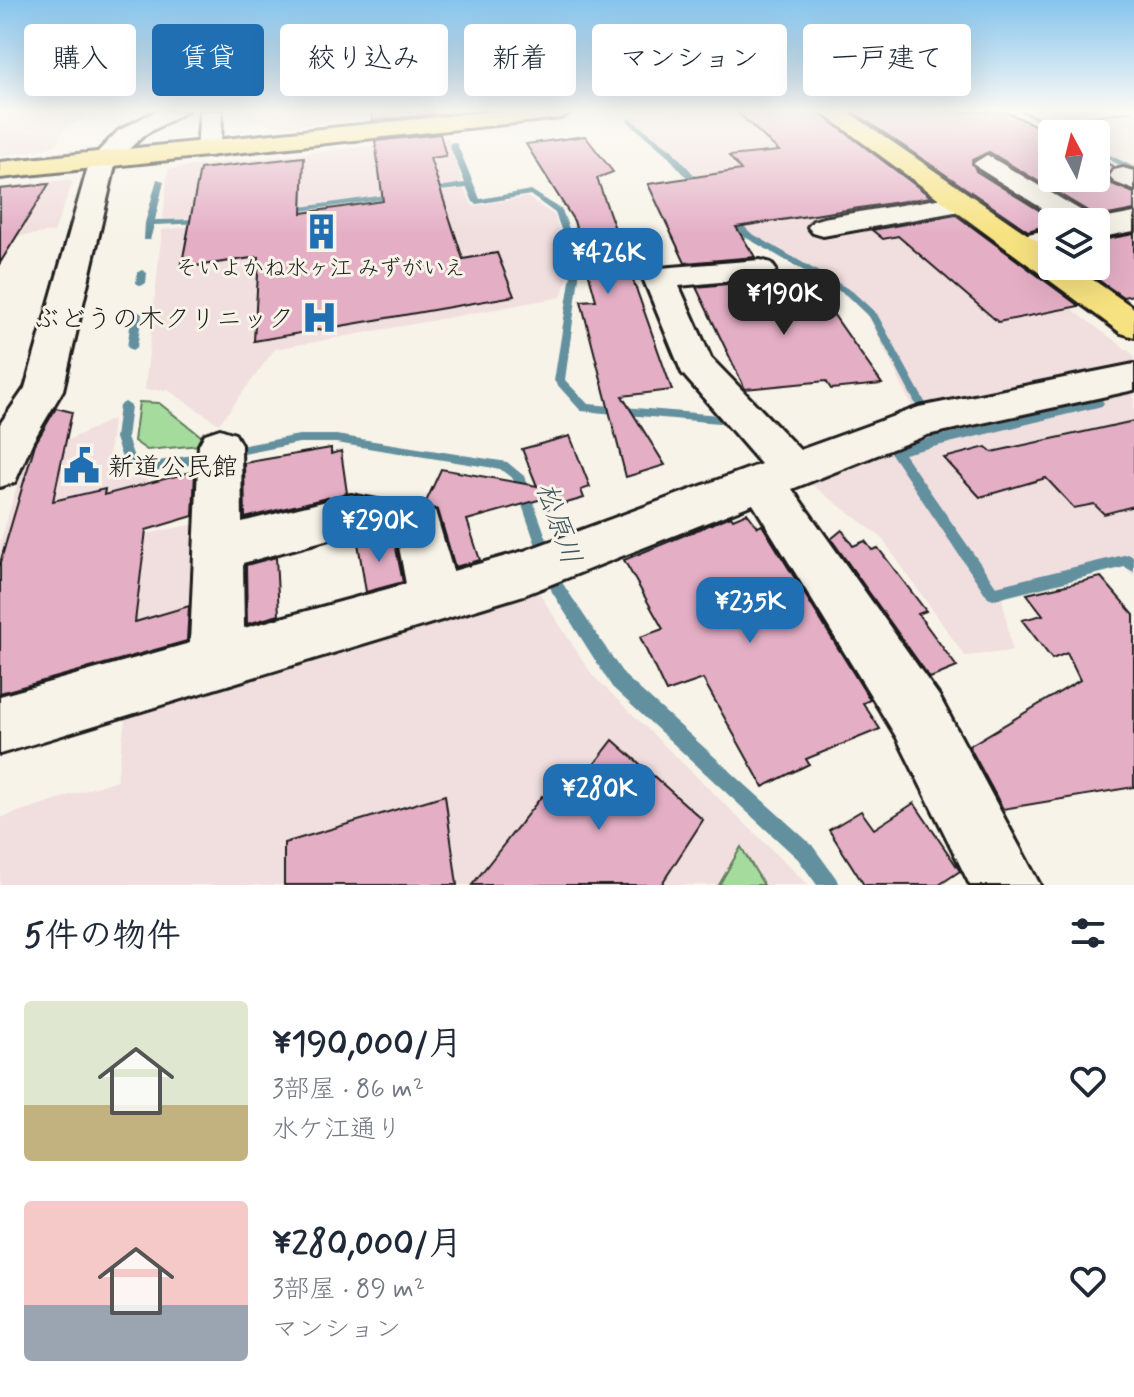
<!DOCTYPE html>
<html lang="ja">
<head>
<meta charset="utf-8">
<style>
	:root { --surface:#fff; --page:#f2f2f3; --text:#1f2937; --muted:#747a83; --accent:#1f6fb2 }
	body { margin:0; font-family:Mynerve,"Klee One",sans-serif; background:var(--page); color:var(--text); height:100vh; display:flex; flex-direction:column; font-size:30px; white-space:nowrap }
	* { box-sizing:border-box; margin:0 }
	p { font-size:26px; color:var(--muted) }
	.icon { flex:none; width:44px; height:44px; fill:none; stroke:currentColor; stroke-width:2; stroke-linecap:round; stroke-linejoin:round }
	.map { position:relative; height:885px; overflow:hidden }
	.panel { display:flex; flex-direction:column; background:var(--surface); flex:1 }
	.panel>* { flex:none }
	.banner { position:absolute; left:24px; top:24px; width:1086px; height:72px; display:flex; gap:16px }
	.needle { width:52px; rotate:353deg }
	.buttons { position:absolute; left:1038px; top:120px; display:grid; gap:16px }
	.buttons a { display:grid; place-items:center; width:72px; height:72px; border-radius:8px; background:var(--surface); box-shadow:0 8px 32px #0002; font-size:40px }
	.price { position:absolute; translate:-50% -68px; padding:0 18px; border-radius:16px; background:var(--accent); color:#fff; font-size:26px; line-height:52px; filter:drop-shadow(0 2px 4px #0008) }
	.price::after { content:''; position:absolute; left:50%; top:48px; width:24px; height:18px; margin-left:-12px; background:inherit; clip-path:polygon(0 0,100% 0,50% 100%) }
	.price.active { background:#222; color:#fff }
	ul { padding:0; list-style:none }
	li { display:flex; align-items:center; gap:24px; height:200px; padding:0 24px }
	li span { display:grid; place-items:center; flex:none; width:224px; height:160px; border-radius:8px; color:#555 }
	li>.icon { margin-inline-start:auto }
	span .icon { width:96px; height:96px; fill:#fffc; stroke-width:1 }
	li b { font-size:34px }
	h2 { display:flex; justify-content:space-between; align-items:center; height:96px; padding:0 24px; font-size:34px }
	.pill { padding:0 28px; border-radius:8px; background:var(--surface); box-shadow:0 8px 32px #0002; font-size:28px; line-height:72px }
	.pill.active { background:var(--accent); color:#fff }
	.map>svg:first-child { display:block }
	.built { fill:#f1dede }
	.green { fill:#a6db9e; stroke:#617c5d; stroke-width:2 }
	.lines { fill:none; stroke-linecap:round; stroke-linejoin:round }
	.stream { fill:#63909e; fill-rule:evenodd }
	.building { fill:#e4aec5; stroke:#1c1c1c; stroke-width:2 }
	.minor-casing { stroke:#1c1c1c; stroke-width:6 }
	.major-casing { stroke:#1c1c1c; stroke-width:6 }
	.highway-casing { stroke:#1c1c1c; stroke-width:6 }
	.minor { fill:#f7f3e8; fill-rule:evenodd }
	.major { fill:#f7e281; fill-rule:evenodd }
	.highway { fill:#f7e281; fill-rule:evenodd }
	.labels { text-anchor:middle; stroke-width:6; stroke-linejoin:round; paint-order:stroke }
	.far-poi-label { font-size:22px; fill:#1c1c1c; stroke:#f7f3e8 }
	.poi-label { font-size:26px; fill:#1c1c1c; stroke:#f7f3e8; text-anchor:end }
	.water-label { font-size:28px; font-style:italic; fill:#40565d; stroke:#f7f3e8 }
</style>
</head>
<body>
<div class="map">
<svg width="1134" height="885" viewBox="0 0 1134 885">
	<rect width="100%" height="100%" fill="#f7f3e8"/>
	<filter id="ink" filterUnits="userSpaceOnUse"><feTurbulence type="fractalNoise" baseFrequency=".0125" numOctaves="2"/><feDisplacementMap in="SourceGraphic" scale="16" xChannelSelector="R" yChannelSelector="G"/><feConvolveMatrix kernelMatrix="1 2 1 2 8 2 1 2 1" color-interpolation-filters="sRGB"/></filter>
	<g filter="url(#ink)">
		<g class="built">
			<path d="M0,111H97L65,128L57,144L45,149L0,156Z"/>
			<path d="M249,111H440L279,127L246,118Z"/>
			<path d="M691,111H802L1134,355V367L914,411L870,319L845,295L726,223L666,153L623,118Z"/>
			<path d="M448,137L463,184L219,217L163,219L168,169Z"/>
			<path d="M66,180L73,182L54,232L0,238V187Z"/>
			<path d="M464,189L473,206L527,197L554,215L572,264L561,297L275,349L219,424L168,390H145L162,230Z"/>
			<path d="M1134,392V576L1116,558L1000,586L1012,651L965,656L881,537L807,481L929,437Z"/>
			<path d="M113,419L106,481L147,476V534L209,521V647L0,712V544L24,461Z"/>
			<path d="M532,582L592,675L808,885H0V818L117,780L127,706Z"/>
		</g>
		<g class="green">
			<path d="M139,402L159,403L211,444L147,450L134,441Z"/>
			<path d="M741,847L764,885H719Z"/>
		</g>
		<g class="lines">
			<g class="stream">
				<path d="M1020,111C1031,110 1039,120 1050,120C1078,121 1106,111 1134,111V112L1052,124L1069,134H1061Z"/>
				<path d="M627,119H631L671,149L705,187V191H699L665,153L627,121Z"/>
				<path d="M453,142L457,144L480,199L531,190L562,210L581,262L565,380L588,404L719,415L723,416L725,419L723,422L719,423L581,411L554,381L573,262L555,213L530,195L477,204L473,202L467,188L422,193L421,191L425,189L465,183L449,144Z"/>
				<path d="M1096,148L1134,167V172L1096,153Z"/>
				<path d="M157,179L164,181L155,220L204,219H207V223L154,225L150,240H144L145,223Z"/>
				<path d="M399,193L403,195L402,197L286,213L282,211L286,209Z"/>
				<path d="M726,215H732L751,233L852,291L877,314L943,435L1098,399L1102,400L1104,403L1102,406L1098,407L904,454L996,586L1128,554L1134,557V572L1125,567L993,600L988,598L890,452L892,449L933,437L870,318L846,295L745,237L726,219Z"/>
				<path d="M142,270L147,273L146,283L141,286L136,283L137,273Z"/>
				<path d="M137,311L142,314L137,347L132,350L127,347L132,314Z"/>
				<path d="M125,402L131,406L127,438L135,460L154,462L299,435H336L507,462L524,476L563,584L624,675L812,845L836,878L839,885H817L798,859L612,687L552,592L513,479L500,469L336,443H299L154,472L126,467L124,464L115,438L119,406Z"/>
			</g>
		</g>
		<g class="building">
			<path d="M371,111H433L434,114L372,121Z"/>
			<path d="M736,111H817L931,197L736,227L755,257L685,263L648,184L741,170L729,156L779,151Z"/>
			<path d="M852,111H1005L1053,134L1052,178H1096V157L1114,167L1108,174L1112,184L1134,193V210L1098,217L989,152L972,160L976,171L1058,222L1028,231Z"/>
			<path d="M440,134L446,156L430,158L463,259L497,253L514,296L254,341L259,257L181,268L200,169L304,157L302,213L383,201L375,141Z"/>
			<path d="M585,136L613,172L597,178L672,390L622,396L665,465L626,477L581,301L596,300L574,221L526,144Z"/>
			<path d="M49,184L0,263V189Z"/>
			<path d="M956,215L1006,252L1079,306L998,322L898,236L883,239L872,230Z"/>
			<path d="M1134,234V295L1123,297L1078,266H1096V241Z"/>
			<path d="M769,280L776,292L815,288L882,384L831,389L826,381L745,389L696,287Z"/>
			<path d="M56,408L72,412L53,501L105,489L104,495L195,471L193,516L146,530L135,622L189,606L187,641L0,693V563L35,444Z"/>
			<path d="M1134,421V506L1104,514L1094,504L1074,508L1046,478L980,497L944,458L986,447L992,452Z"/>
			<path d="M570,436L590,487L581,490L584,498L546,509L542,499L467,520L480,560L455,567L438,510L424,506L441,469L537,486L522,449Z"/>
			<path d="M331,448V454L341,451L347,493L245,518L244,463Z"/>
			<path d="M747,513L758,527L762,525L870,700L863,703L880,729L806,759L809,764L763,787L703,679L666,692L640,637L663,629L624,560L731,516L733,519Z"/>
			<path d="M842,530L853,546L865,541L872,550L878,548L926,611L918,614L957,667L930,678L831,539Z"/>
			<path d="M357,537L395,544L403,582L366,592Z"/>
			<path d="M276,557L279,615L247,624L246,565Z"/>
			<path d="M1101,577L1134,615V787L1003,809L969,746L1080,680L1067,653L1052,659L1022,620L1043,615L1027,594Z"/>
			<path d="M613,740L703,820L661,885H472L542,796L558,811Z"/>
			<path d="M445,795L457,885H284V843Z"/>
			<path d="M914,803L960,871L939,885H864L829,830L861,811L874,829Z"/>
		</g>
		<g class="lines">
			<defs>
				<g id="minor">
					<path d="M156,111H187L144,135L116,161L63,390L33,441L15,482L0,487V424L25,388L90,160L118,131Z"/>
					<path d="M200,111H222L221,149L218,154L209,156L197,149Z"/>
					<path d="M987,155L1097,220L1134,213V231L1096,238V222H1064L978,168L974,163Z"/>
					<path d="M1123,168L1134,171V190L1114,182L1110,176L1114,170Z"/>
					<path d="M961,195L971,197L975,203L971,209L823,236L813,233L808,227L813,221L823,218Z"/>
					<path d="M1052,229V247L1019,253L1008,250L1004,244L1008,238Z"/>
					<path d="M760,260L771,263L776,270L771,277L679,286L711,358L800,450L919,407L1134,364V390L927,435L792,489L939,696L1040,885H970L897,738L753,504L524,595L0,754V696L190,643L199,445L205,434L220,429L235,434L241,445L242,522L351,495L435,511L453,571L524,551L761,464L682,373L643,278L648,271L659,268ZM351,533L398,541L406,584L244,628L243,563Z"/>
				</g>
				<path id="major" d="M820,111H847L1052,251V266H1073L1134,308V337L1121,333Z"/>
				<path id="highway" d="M496,111H573L561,118L0,178V162Z"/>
			</defs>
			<use href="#minor" class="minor-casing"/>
			<use href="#major" class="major-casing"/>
			<use href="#highway" class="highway-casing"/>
			<use href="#minor" class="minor"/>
			<use href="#major" class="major"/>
			<use href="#highway" class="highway"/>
		</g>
	</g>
	<linearGradient id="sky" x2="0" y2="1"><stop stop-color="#86c4ed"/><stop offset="0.47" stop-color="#fbfaf5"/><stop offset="1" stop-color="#fbfaf5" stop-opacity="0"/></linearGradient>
	<rect width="1134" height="235" fill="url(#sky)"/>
	<defs>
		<symbol id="building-bare" viewBox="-9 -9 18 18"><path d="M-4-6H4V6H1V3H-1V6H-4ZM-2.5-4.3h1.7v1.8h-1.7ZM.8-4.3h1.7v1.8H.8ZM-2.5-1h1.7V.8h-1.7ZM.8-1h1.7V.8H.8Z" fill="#1f6fb2" stroke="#f7f3e8" stroke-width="2.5" paint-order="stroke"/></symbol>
		<symbol id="hospital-bare" viewBox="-9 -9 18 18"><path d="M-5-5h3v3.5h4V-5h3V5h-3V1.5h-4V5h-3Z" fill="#1f6fb2" stroke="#f7f3e8" stroke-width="2.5" paint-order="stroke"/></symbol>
		<symbol id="civic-bare" viewBox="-9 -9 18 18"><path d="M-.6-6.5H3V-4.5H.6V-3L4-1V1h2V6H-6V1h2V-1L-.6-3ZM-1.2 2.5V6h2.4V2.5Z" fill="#1f6fb2" stroke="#f7f3e8" stroke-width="2.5" paint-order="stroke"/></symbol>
	</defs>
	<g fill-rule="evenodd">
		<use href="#building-bare" x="296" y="206" width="51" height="51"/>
		<use href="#hospital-bare" x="294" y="292" width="51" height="51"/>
		<use href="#civic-bare" x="56" y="440" width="51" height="51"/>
	</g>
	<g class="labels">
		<g class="far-poi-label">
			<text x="321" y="275">そいよかね水ヶ江 みずがいえ</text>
		</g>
		<g class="poi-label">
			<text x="294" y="327">ぶどうの木クリニック</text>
			<text x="108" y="475" text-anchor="start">新道公民館</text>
		</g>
		<g class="water-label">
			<text transform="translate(560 523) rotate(71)" y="10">松原川</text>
		</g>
	</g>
</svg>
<div class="buttons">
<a><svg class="needle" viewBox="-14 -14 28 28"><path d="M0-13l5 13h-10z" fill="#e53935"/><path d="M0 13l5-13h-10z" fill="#747a83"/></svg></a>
<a><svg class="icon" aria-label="layers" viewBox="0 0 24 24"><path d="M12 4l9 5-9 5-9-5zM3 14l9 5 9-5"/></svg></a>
</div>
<b class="price" style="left:608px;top:296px">¥426K</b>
<b class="price active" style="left:784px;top:337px">¥190K</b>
<b class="price" style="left:379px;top:564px">¥290K</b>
<b class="price" style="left:750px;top:645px">¥235K</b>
<b class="price" style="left:599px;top:832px">¥280K</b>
<div class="banner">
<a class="pill">購入</a>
<a class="pill active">賃貸</a>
<a class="pill">絞り込み</a>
<a class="pill">新着</a>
<a class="pill">マンション</a>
<a class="pill">一戸建て</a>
</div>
</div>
<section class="panel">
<h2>5件の物件<svg class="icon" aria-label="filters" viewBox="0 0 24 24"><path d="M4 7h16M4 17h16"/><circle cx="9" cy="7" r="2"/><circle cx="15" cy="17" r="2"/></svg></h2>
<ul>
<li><span style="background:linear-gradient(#dfe7d0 65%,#c2b280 0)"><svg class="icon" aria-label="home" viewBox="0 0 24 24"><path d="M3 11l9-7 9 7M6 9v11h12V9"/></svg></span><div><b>¥190,000/月</b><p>3部屋 · 86 m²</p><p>水ケ江通り</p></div><svg class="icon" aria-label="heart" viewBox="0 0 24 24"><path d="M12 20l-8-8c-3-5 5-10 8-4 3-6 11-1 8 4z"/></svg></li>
<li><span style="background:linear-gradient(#f6c9c9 65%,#9aa5b1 0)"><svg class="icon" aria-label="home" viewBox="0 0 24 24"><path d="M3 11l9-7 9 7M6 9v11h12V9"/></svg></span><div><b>¥280,000/月</b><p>3部屋 · 89 m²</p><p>マンション</p></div><svg class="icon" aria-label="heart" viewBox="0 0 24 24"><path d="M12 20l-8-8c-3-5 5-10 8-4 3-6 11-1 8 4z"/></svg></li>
</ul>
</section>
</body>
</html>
